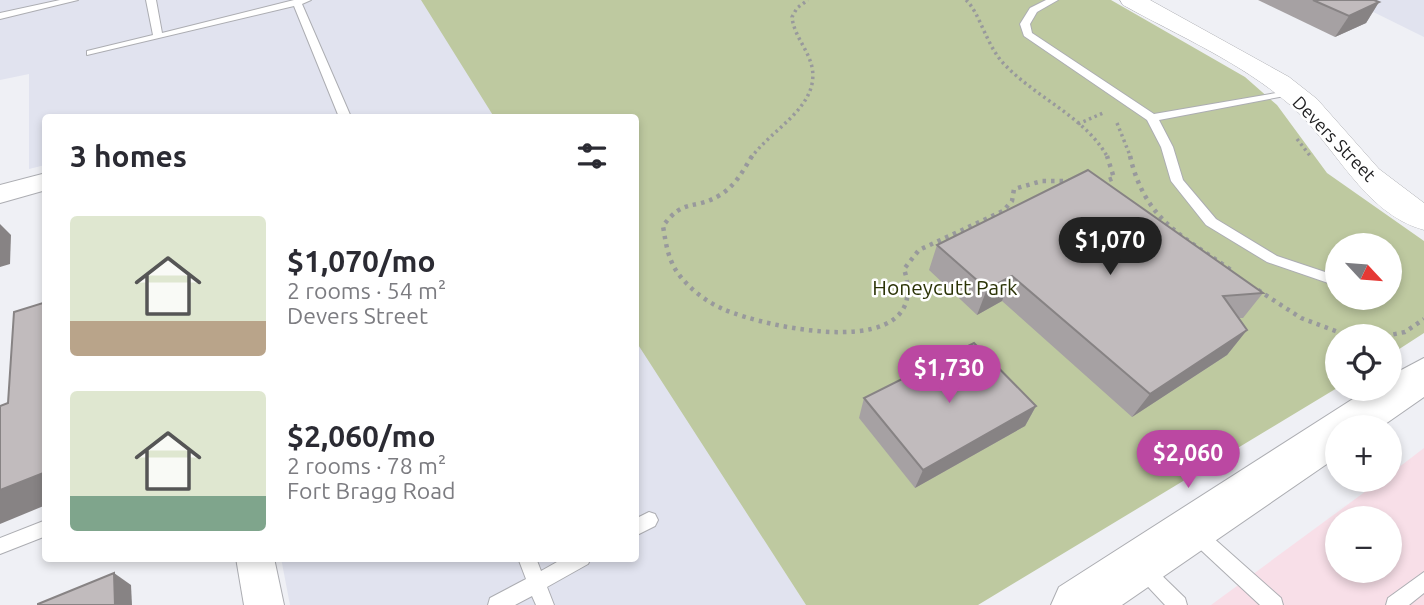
<!DOCTYPE html>
<html lang="en">
<head>
<meta charset="utf-8">
<style>
	:root { --surface:#fff; --page:#f7f7f7; --text:#2b2b33; --muted:#7c7c81; --accent:#bb48a2 }
	body { margin:0; font-family:Ubuntu,sans-serif; background:var(--page); color:var(--text); height:100vh; display:flex; flex-direction:column; font-size:26px; white-space:nowrap }
	* { box-sizing:border-box; margin:0 }
	p { font-size:23px; color:var(--muted) }
	.icon { flex:none; width:38px; height:38px; fill:none; stroke:currentColor; stroke-width:2; stroke-linecap:round; stroke-linejoin:round }
	.map { position:relative; flex:1; overflow:hidden }
	.sheet { position:absolute; left:42px; top:114px; width:597px; height:448px; display:flex; flex-direction:column; background:var(--surface); border-radius:7px; box-shadow:0 4px 10px #0003 }
	.sheet>* { flex:none }
	.needle { width:46px; rotate:116deg }
	.tools { position:absolute; left:1325px; top:233px; display:grid; gap:14px }
	.tools a { display:grid; place-items:center; width:77px; height:77px; border-radius:50%; background:var(--surface); box-shadow:0 4px 10px #0003; font-size:35px }
	.price { position:absolute; translate:-50% -60px; padding:0 16px; border-radius:24px; background:var(--accent); color:#fff; font-size:23px; line-height:46px; filter:drop-shadow(0 2px 4px #0008) }
	.price::after { content:''; position:absolute; left:50%; top:42px; width:21px; height:16px; margin-left:-10px; background:inherit; clip-path:polygon(0 0,100% 0,50% 100%) }
	.price.on { background:#222; color:#fff }
	ul { padding:0; list-style:none }
	li { display:flex; align-items:center; gap:21px; height:175px; padding:0 28px }
	li span { display:grid; place-items:center; flex:none; width:196px; height:140px; border-radius:7px; color:#555 }
	li>.icon { margin-inline-start:auto }
	span .icon { width:84px; height:84px; fill:#fffc; stroke-width:1 }
	li b { font-size:30px }
	h2 { display:flex; justify-content:space-between; align-items:center; height:84px; padding:0 28px; font-size:30px }
	.map>svg:first-child { display:block }
	.commercial { fill:#f8dfe8; fill-rule:evenodd }
	.built { fill:#e1e3ef }
	.green { fill:#bec9a0; fill-rule:evenodd }
	.lines { fill:none; stroke-linecap:round; stroke-linejoin:round }
	.service-casing { stroke:#acadb2; stroke-width:2 }
	.minor-casing { stroke:#acadb2; stroke-width:2 }
	.tertiary-casing { stroke:#acadb2; stroke-width:1 }
	.secondary-casing { stroke:#acadb2; stroke-width:2 }
	.path-far1 { stroke:#98999c; stroke-width:3.5; stroke-dasharray:2.5 3.5; stroke-linecap:butt }
	.path { stroke:#98999c; stroke-width:4.5; stroke-dasharray:3.5 5; stroke-linecap:butt }
	.service { fill:#fff; fill-rule:evenodd }
	.minor { fill:#fff; fill-rule:evenodd }
	.tertiary { fill:#fff; fill-rule:evenodd }
	.secondary { fill:#fff; fill-rule:evenodd }
	.wall { fill:#a6a1a3 }
	.shaded-wall { fill:#878384 }
	.building { fill:#c1bbbd; stroke:#878384; stroke-width:2 }
	.labels { text-anchor:middle; stroke-width:5; stroke-linejoin:round; paint-order:stroke }
	.far-street-label { font-size:18px; fill:#202022; stroke:#fff }
	.park-label { font-size:21px; fill:#2c3407; stroke:#fff }
</style>
</head>
<body>
<div class="map">
<svg width="1424" height="605" viewBox="0 0 1424 605">
	<rect width="100%" height="100%" fill="#eff0f5"/>
	<path class="commercial" d="M1424,448V605H1211L1381,480H1390V474ZM1337,518H1390V570H1337Z"/>
	<g class="built">
		<path d="M0,0H422L496,117H46L45,165L29,169V74L0,80Z"/>
		<path d="M1349,0H1424V37Z"/>
		<path d="M635,336L806,605H290L281,558H635Z"/>
	</g>
	<path class="green" d="M421,0H1111L1245,77L1277,105L1327,173L1424,241V333L1390,355V336H1337V388L978,605H806L635,340V117H494ZM1337,245H1390V298H1337Z"/>
	<g class="lines">
		<defs>
			<g id="service">
				<path d="M60,0H78L0,19V13Z"/>
				<path d="M146,0H156L162,33L294,0H311L302,4L351,117H339L294,6L87,55V51L153,35Z"/>
				<path d="M1046,0H1058L1037,12L1030,24L1032,33L1154,114L1294,90L1295,92L1290,95L1159,120L1173,147L1183,180L1216,219L1277,256L1337,276V286L1267,262L1206,225L1171,181L1161,147L1147,120L1024,36L1020,24L1030,8Z"/>
				<path d="M649,512L655,514L658,520L655,526L635,536V519Z"/>
				<path d="M46,520V536L0,554V538Z"/>
				<path d="M1195,525L1201,527L1281,598L1283,605H1260L1189,539L1186,533L1189,527Z"/>
				<path d="M518,558H536L541,571L564,558H591L588,564L547,587L554,605H536L532,596L515,605H488L490,598L526,579Z"/>
				<path d="M1142,559L1148,562L1185,598L1187,605H1165L1136,574L1133,568L1136,562Z"/>
				<path d="M1424,572V593L1409,605H1386L1388,598Z"/>
			</g>
			<g id="minor">
				<path d="M46,173V190L0,203V185Z"/>
				<path d="M236,558H274L284,605H244Z"/>
			</g>
			<path id="tertiary" d="M1120,0H1150L1289,77L1317,99L1379,169L1424,203V230C1362,213 1335,143 1289,104C1240,62 1179,36 1123,5Z"/>
			<path id="secondary" d="M1424,358V397L1381,427H1337V457L1122,605H1051L1059,587L1370,388H1390V376Z"/>
		</defs>
		<use href="#service" class="service-casing"/>
		<use href="#minor" class="minor-casing"/>
		<use href="#tertiary" class="tertiary-casing"/>
		<use href="#secondary" class="secondary-casing"/>
		<g class="path-far1">
			<path d="M966,0C980,13 986,45 1004,64C1036,98 1086,117 1108,158"/>
			<path d="M1117,123L1131,158"/>
			<path d="M1078,124L1103,113"/>
			<path d="M1297,139L1311,157"/>
			<path d="M751,158C770,130 820,107 812,67C808,49 794,36 792,17L797,8L808,0"/>
		</g>
		<g class="path">
			<path d="M752,156C743,171 735,186 720,195C694,211 684,197 663,226C666,244 668,261 680,276C691,290 707,302 723,309C766,328 935,365 904,269L919,250L1003,211L1012,201L1014,189L1042,181H1072"/>
			<path d="M1130,156C1145,220 1181,235 1231,270"/>
			<path d="M1101,183L1114,178L1107,156"/>
			<path d="M1258,290L1301,318L1349,336"/>
			<path d="M1385,336L1405,332L1424,319"/>
		</g>
		<use href="#service" class="service"/>
		<use href="#minor" class="minor"/>
		<use href="#tertiary" class="tertiary"/>
		<use href="#secondary" class="secondary"/>
	</g>
	<g class="wall">
		<path d="M1258,0H1374L1379,2L1366,23L1335,37Z"/>
		<path d="M937,245L1263,293L1243,318H1238L1247,330L1227,355L1132,417L1002,301L977,315L929,270Z"/>
		<path d="M864,398L1036,406L1025,426L915,488L859,418Z"/>
	</g>
	<g class="shaded-wall">
		<path d="M1379,2L1366,23L1335,37L1349,16Z"/>
		<path d="M0,224L11,235L10,264L0,267Z"/>
		<path d="M1012,276L1002,301L977,315L987,289Z"/>
		<path d="M1247,330L1227,355L1132,417L1150,394Z"/>
		<path d="M1036,406L1025,426L915,488L923,470Z"/>
		<path d="M46,472V505L0,524V490Z"/>
		<path d="M114,573L131,585L132,605H115Z"/>
	</g>
	<g class="building">
		<path d="M1313,0H1374L1379,2L1349,16Z"/>
		<path d="M1088,170L1263,293L1223,296L1247,330L1150,394L1012,276L987,289L937,245Z"/>
		<path d="M46,302V472L0,490V406L8,403L14,312Z"/>
		<path d="M974,343L1036,406L923,470L864,398Z"/>
		<path d="M114,573L115,605H38V604Z"/>
	</g>
	<g class="labels">
		<g class="far-street-label">
			<text transform="translate(1334 139) rotate(46)" y="6">Devers Street</text>
		</g>
		<g class="park-label">
			<text x="945" y="295">Honeycutt Park</text>
		</g>
	</g>
</svg>
<div class="tools">
<a><svg class="needle" viewBox="-14 -14 28 28"><path d="M0-13l5 13h-10z" fill="#e53935"/><path d="M0 13l5-13h-10z" fill="#7c7c81"/></svg></a>
<a><svg class="icon" aria-label="locate" viewBox="0 0 24 24"><circle cx="12" cy="12" r="6"/><path d="M12 2v4M12 18v4M2 12h4M18 12h4"/></svg></a>
<a>+</a>
<a>−</a>
</div>
<b class="price on" style="left:1110px;top:277px">$1,070</b>
<b class="price" style="left:949px;top:405px">$1,730</b>
<b class="price" style="left:1188px;top:490px">$2,060</b>
<section class="sheet">
<h2>3 homes<svg class="icon" aria-label="filters" viewBox="0 0 24 24"><path d="M4 7h16M4 17h16"/><circle cx="9" cy="7" r="2"/><circle cx="15" cy="17" r="2"/></svg></h2>
<ul>
<li><span style="background:linear-gradient(#dfe7d0 75%,#b9a48a 0)"><svg class="icon" aria-label="home" viewBox="0 0 24 24"><path d="M3 11l9-7 9 7M6 9v11h12V9"/></svg></span><div><b>$1,070/mo</b><p>2 rooms · 54 m²</p><p>Devers Street</p></div></li>
<li><span style="background:linear-gradient(#dfe7d0 75%,#7fa58c 0)"><svg class="icon" aria-label="home" viewBox="0 0 24 24"><path d="M3 11l9-7 9 7M6 9v11h12V9"/></svg></span><div><b>$2,060/mo</b><p>2 rooms · 78 m²</p><p>Fort Bragg Road</p></div></li>
</ul>
</section>
</div>
</body>
</html>
